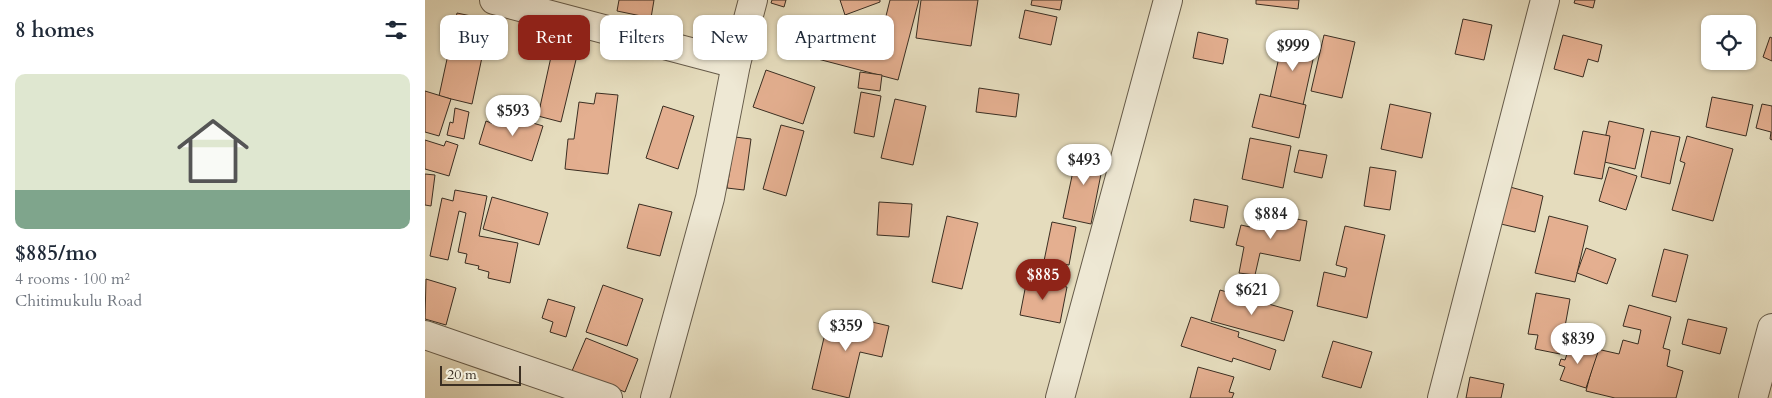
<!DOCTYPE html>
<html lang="en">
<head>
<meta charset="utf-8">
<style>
	:root { --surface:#fff; --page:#f2f2f3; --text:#1f2937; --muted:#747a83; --line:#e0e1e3; --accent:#8f2418 }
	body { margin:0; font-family:Cardo,serif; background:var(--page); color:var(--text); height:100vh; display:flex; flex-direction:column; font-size:19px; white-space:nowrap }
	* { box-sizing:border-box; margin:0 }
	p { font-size:16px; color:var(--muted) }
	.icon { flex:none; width:28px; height:28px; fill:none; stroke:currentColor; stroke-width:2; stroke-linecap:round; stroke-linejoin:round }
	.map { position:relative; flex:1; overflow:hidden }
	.side { display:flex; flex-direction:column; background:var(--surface); width:425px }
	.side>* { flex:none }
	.guide { position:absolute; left:15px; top:15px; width:475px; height:45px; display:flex; gap:10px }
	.tools { position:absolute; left:1276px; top:15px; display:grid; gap:10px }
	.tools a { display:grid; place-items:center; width:55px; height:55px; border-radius:10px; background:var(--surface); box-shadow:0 1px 4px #0004; font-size:25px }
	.scale { position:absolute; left:15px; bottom:12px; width:81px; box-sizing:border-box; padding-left:5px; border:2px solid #3a2e22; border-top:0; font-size:14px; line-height:18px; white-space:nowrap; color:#3a2e22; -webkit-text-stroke:4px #eee8d4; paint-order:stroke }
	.price { position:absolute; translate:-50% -42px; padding:0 11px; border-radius:18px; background:#fff; color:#222; font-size:16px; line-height:32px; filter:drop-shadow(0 1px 2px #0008) }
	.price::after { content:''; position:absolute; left:50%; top:30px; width:15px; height:11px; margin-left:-8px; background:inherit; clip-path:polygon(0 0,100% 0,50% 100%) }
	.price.active { background:var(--accent); color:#fff }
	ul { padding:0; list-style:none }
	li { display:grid; align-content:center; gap:10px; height:265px; padding:0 15px }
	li+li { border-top:1px solid var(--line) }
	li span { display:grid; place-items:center; height:155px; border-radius:10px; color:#555 }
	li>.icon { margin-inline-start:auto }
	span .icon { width:90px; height:90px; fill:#fffc; stroke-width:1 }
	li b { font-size:21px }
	h2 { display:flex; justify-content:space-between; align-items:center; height:60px; padding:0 15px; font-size:21px }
	.pill { padding:0 18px; border-radius:10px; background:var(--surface); box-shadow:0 1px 4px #0004; font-size:18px; line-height:45px }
	.pill.active { background:var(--accent); color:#fff }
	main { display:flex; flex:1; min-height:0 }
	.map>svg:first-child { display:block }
	.building { fill:#e4af90; stroke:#3a2e22 }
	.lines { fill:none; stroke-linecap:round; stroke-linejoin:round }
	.minor-casing { stroke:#655a49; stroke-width:30 }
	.minor { stroke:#eee8d4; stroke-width:28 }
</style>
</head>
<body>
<main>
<section class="side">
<h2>8 homes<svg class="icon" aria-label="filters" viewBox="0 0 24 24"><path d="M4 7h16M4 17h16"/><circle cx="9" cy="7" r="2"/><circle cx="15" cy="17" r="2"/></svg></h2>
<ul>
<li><span style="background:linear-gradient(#dfe7d0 75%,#7fa58c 0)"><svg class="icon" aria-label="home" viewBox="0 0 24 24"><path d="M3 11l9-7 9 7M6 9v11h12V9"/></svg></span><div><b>$885/mo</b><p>4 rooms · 100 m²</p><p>Chitimukulu Road</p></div></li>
</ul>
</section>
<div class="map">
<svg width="1347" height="398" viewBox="0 0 1347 398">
	<rect width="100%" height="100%" fill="#e5dcbd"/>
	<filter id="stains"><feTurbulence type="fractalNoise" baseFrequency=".004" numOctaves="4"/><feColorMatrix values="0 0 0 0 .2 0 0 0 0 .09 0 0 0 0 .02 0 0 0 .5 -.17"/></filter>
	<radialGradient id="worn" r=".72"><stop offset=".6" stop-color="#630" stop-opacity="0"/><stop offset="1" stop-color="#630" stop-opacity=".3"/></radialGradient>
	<g class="building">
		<path d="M194,0H229L226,18L192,11Z"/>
		<path d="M347,0H361L359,7L346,3Z"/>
		<path d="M415,0H455V2L420,15Z"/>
		<path d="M465,0H494L473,80L389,58L398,25L455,40Z"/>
		<path d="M496,0H553L546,46L491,38Z"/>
		<path d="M607,0H637L635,10L606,5Z"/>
		<path d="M831,0H874L873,9L831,4Z"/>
		<path d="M1150,0H1170L1168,8L1149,3Z"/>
		<path d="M600,10L632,17L626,45L594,38Z"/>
		<path d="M32,13L65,20L47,104L14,96Z"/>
		<path d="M1038,19L1067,25L1059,60L1030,54Z"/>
		<path d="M773,32L803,39L798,64L768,58Z"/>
		<path d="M131,34L156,39L136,122L113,116Z"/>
		<path d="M899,35L930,42L917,98L886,91Z"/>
		<path d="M1138,35L1177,45L1173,62L1163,59L1158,77L1129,69Z"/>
		<path d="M1345,37L1347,38V61L1338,57Z"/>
		<path d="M858,39L891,46L878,105L845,98Z"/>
		<path d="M341,70L390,87L378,124L328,107Z"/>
		<path d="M435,72L457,75L455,91L433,88Z"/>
		<path d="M554,88L594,94L591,117L551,112Z"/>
		<path d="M0,91L26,99L14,136L0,132Z"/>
		<path d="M436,92L456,96L449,137L429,133Z"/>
		<path d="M171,93L193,95L183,174L140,169L143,139H149L154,102L169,104Z"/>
		<path d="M835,94L881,105L874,138L827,127Z"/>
		<path d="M1287,97L1328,105L1321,136L1281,127Z"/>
		<path d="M470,99L501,106L488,165L456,158Z"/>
		<path d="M965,104L1006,113L997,158L956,149Z"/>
		<path d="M1337,104L1347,106V140L1345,139L1346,132L1331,128Z"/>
		<path d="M238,106L269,116L253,169L221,158Z"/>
		<path d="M30,108L44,112L39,139L22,135L25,122L28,123Z"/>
		<path d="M77,117L90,121L91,118L118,126L107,161L54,144L61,121L74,126Z"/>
		<path d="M1184,121L1219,129L1210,169L1175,161Z"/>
		<path d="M356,125L379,131L361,196L338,189Z"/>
		<path d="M1158,131L1185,136L1177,179L1149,174Z"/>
		<path d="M1226,131L1255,137L1245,184L1216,177Z"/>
		<path d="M1262,136L1308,149L1288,221L1247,210L1260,163L1255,161Z"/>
		<path d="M310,137L326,139L319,190L302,188Z"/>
		<path d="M825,138L866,146L858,188L817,179Z"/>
		<path d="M0,140L19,146L21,141L33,145L24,176L0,169Z"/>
		<path d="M653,148L680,154L666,224L638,218Z"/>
		<path d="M874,150L902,155L897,178L869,172Z"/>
		<path d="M945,167L971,171L965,210L939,206Z"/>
		<path d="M1184,167L1212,176L1201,210L1174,201Z"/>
		<path d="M0,174L10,175L6,206L0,205Z"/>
		<path d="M1085,187L1118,196L1110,232L1076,224Z"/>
		<path d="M30,190L62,196L54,236L93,243L85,283L63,278L64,272L53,269L54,266L40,263L42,254L33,252L41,213L34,211L23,260L5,256L17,198L28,201Z"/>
		<path d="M67,197L123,213L114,245L58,229Z"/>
		<path d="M769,199L803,206L799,228L765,221Z"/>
		<path d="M454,202L487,204L484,237L452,235Z"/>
		<path d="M214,204L247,212L235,256L202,248Z"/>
		<path d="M840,213L882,221L875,261L835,253L830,275L814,273L819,247L811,245L816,225L825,227L827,218L839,220Z"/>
		<path d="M522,216L553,223L537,289L507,282Z"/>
		<path d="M1124,216L1163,226L1150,282L1110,273Z"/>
		<path d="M627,222L651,227L644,265L619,261Z"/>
		<path d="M920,226L960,235L942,318L892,306L899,272L920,277L922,268L911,265Z"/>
		<path d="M1161,248L1191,259L1182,284L1152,273Z"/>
		<path d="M1239,249L1263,255L1251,302L1227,296Z"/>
		<path d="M1,279L31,288L21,325L0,319Z"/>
		<path d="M602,279L642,287L635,323L595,315Z"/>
		<path d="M178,285L218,299L202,346L161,332Z"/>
		<path d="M795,290L868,311L859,341L786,321Z"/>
		<path d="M1111,293L1145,299L1135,354L1110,349L1113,335L1103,334Z"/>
		<path d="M123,299L150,307L141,337L125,332L128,322L117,318Z"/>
		<path d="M1204,305L1246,317L1238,348L1245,350L1242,366L1258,371L1251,398H1190L1161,391L1172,349L1194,354L1198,340L1213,344L1216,330L1198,326Z"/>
		<path d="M405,312L464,326L457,357L435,352L424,398L387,389Z"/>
		<path d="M766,317L814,332L813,337L851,350L845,370L808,358L807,362L756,346Z"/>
		<path d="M1263,319L1302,328L1295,354L1257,344Z"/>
		<path d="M161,338L213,359L200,392L147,371Z"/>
		<path d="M908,341L947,352L936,388L897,377Z"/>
		<path d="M1146,342L1173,352L1161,388L1135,380L1140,367L1134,365L1136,359L1140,360Z"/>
		<path d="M773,367L809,377L804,392L809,393L807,398H765Z"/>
		<path d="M1045,377L1079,384L1076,398H1041Z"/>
	</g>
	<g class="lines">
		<defs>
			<g id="minor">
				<path d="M69,0L311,64"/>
				<path d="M0,335L183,398"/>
				<path d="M230,398L285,198L311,64L328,0"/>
				<path d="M635,398L743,0"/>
				<path d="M1017,398L1120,0"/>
				<path d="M1328,398L1347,328"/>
			</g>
		</defs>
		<use href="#minor" class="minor-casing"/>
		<use href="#minor" class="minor"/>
	</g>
	<rect width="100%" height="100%" filter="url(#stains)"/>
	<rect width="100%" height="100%" fill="url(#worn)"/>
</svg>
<div class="tools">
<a><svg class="icon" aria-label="locate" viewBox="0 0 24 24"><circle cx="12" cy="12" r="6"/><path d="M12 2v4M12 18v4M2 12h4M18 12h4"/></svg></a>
</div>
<div class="scale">20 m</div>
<b class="price" style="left:868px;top:72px">$999</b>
<b class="price" style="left:88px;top:137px">$593</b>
<b class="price" style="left:659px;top:186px">$493</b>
<b class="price" style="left:846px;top:240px">$884</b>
<b class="price active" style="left:618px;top:301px">$885</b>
<b class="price" style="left:827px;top:316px">$621</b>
<b class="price" style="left:421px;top:352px">$359</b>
<b class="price" style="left:1153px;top:365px">$839</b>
<div class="guide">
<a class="pill">Buy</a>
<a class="pill active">Rent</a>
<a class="pill">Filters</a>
<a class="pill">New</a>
<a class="pill">Apartment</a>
</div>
</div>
</main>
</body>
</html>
